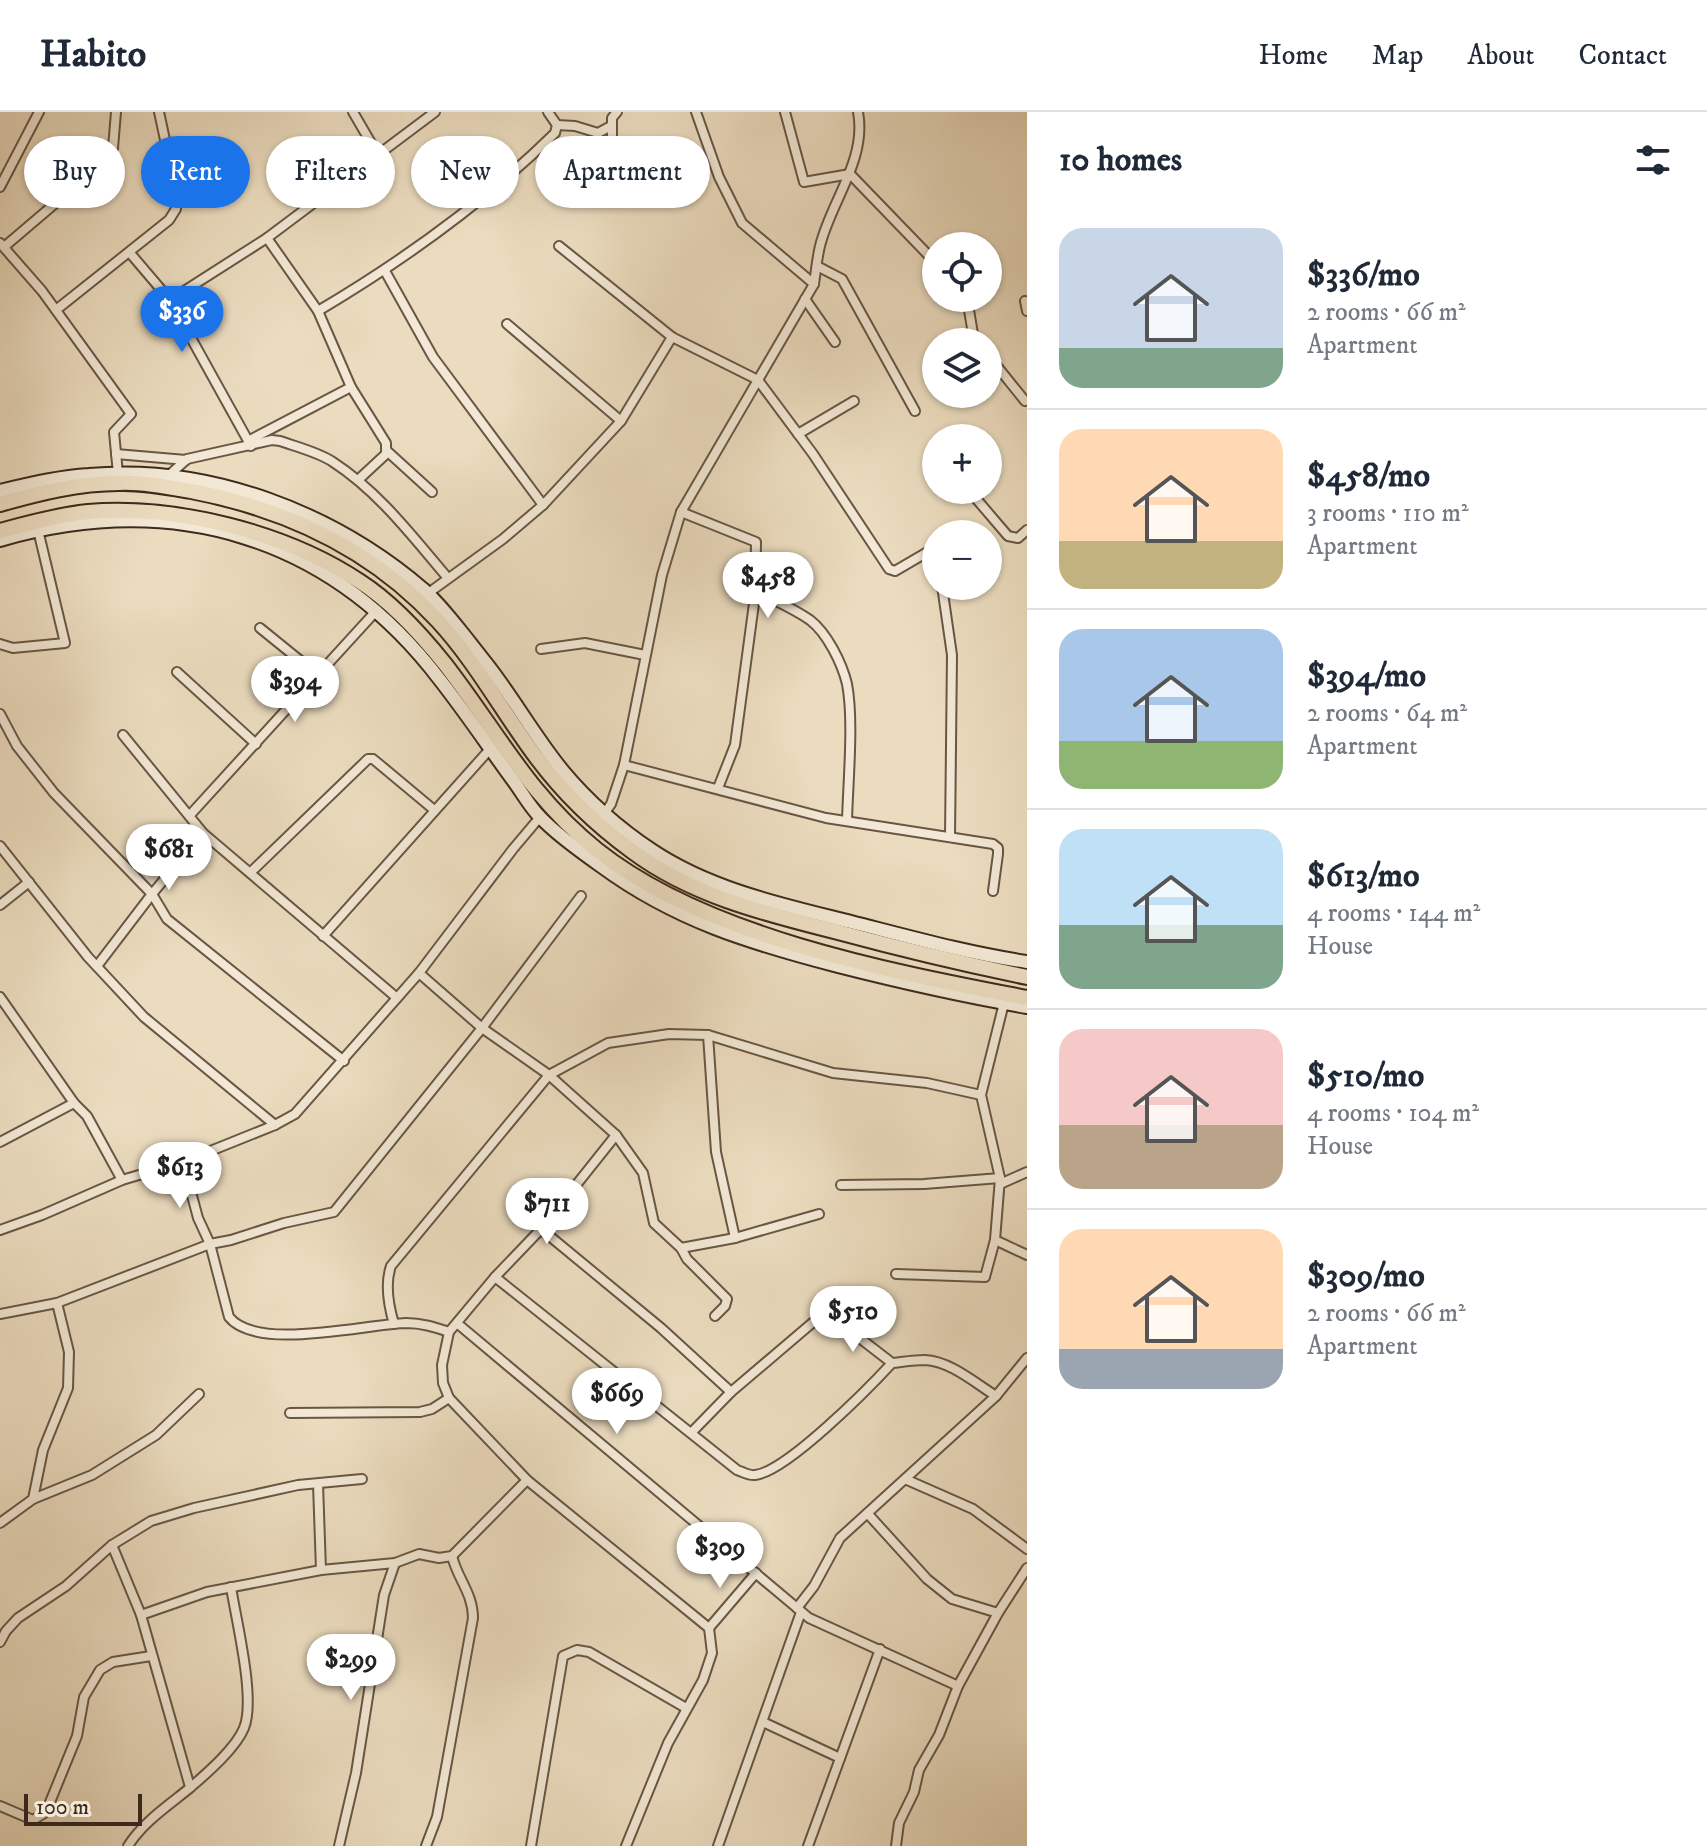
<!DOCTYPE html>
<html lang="en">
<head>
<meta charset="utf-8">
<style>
	:root { --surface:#fff; --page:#f6f6f7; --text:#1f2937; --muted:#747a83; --line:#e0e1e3; --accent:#1a73e8 }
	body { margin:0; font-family:"IM FELL DW Pica",serif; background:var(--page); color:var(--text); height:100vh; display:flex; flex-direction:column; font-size:30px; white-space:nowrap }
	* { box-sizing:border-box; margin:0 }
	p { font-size:26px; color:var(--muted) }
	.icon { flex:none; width:44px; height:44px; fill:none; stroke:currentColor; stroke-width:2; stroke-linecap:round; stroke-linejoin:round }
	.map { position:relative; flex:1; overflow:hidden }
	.sheet { display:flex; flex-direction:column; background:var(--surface); width:680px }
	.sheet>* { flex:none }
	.guide { position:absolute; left:24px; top:24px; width:760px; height:72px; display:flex; gap:16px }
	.controls { position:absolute; left:922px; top:120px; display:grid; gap:16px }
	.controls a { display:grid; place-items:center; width:80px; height:80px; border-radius:50%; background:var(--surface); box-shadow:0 2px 6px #0004; font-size:40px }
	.scale { position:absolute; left:24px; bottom:20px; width:118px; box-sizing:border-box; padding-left:8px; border:4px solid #3e2a1c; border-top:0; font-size:22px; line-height:28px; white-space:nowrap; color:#3e2a1c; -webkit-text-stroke:6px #f2e8d5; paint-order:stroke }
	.price { position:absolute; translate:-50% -68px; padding:0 18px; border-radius:28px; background:#fff; color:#222; font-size:26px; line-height:52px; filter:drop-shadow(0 2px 4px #0008) }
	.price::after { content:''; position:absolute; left:50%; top:48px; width:24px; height:18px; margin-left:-12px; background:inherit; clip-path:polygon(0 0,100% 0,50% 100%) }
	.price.selected { background:var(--accent); color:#fff }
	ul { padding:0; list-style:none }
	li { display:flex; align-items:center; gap:24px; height:200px; padding:0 32px }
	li+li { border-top:2px solid var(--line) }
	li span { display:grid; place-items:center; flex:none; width:224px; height:160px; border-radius:24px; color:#555 }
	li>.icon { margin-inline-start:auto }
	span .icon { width:96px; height:96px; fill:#fffc; stroke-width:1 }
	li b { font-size:34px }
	h2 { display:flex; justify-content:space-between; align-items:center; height:96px; padding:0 32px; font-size:34px }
	.pill { padding:0 28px; border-radius:36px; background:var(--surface); box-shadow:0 2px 6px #0004; font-size:28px; line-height:72px }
	.pill.selected { background:var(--accent); color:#fff }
	header { display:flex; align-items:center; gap:48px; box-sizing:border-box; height:112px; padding:0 40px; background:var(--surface); border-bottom:2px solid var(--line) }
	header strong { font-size:38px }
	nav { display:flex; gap:44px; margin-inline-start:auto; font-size:28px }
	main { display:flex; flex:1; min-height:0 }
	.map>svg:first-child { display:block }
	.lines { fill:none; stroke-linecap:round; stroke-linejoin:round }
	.street-casing { stroke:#695645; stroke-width:12 }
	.secondary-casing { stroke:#3e2a1c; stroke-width:16 }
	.primary-casing { stroke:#3e2a1c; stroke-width:18 }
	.street { stroke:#f2e8d5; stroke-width:8 }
	.secondary { stroke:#f2e8d5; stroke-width:12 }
	.primary { stroke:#ebdcbf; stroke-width:14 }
</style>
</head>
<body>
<header>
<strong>Habito</strong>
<nav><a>Home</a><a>Map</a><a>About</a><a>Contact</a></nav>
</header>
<main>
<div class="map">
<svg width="1027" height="1734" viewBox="0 0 1027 1734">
	<rect width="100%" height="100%" fill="#ebdcbf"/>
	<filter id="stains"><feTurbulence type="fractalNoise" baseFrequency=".0025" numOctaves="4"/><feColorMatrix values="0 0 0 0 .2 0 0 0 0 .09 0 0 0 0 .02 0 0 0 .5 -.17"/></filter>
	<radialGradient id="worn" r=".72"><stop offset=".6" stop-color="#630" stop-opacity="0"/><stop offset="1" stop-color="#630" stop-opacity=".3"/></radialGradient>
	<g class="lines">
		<defs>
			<g id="street">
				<path d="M353,0L378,43"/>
				<path d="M548,0L557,13"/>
				<path d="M696,0L719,65L742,111L814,172"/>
				<path d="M785,0L804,70L850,62L936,151"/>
				<path d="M557,13L575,14L598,21L611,14"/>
				<path d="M593,65L612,30V6L617,0"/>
				<path d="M0,75L39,0"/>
				<path d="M267,126L318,199L351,275L386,331V342L358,368"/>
				<path d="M0,131L42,179L131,302L114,320L118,362"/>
				<path d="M559,134L672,225L758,268L813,342L889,457L895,459L931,438L936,440"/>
				<path d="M4,135L105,49L113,36L116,0"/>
				<path d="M130,141L170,188L251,334"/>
				<path d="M817,154L842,167L915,299"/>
				<path d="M385,159L433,245L543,393"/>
				<path d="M967,186L973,222L978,230"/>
				<path d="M805,187L835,230"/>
				<path d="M170,188L267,126L435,0"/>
				<path d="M1025,189L1027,199"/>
				<path d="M56,198L169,108L176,97V79L159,0"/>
				<path d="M318,199C404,148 484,91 555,21L557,13"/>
				<path d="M507,212L621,309"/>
				<path d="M988,243L1025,289"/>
				<path d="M798,322L854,289"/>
				<path d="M248,329L351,275"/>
				<path d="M387,339L432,380"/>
				<path d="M116,342L186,348"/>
				<path d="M167,365L187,347L272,328L280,329C297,335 318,340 333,350C379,380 412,424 447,465"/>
				<path d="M973,383L1008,424L1018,426L1027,418"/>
				<path d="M681,400L756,430L755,484L735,633L718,676"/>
				<path d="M942,474L952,543L950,725"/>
				<path d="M755,478C773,488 793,496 810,508C827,521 842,551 847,572C854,608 848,670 847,709"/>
				<path d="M427,482L503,427L543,393L621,309L672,225"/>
				<path d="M260,516L318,563"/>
				<path d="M0,532L13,536L65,531L38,418"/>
				<path d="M541,537L585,531L645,543"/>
				<path d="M177,560L256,632"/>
				<path d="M0,602L17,634L54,681L152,782L167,807L344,949"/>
				<path d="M123,623L203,721L397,886"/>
				<path d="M624,653L826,706L993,732L998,736V742L993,779"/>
				<path d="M604,702L611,692L624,653L662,463L681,400L814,172C816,159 817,146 820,134C831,89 867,48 858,0"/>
				<path d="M190,703L377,498"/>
				<path d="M0,734L88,845L144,905L275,1013"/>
				<path d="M251,760L368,647H373L433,697"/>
				<path d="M0,793L29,770"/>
				<path d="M323,824L490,637"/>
				<path d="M97,854L152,782L203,721"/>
				<path d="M419,861L482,916L549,963L616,1023L643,1061L654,1111L681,1136L687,1147L727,1187L725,1194L715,1204"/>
				<path d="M0,885L74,991L87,1004L122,1068"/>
				<path d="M708,923L716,1040L735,1126"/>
				<path d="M616,1023L541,1117L495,1165L449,1220L442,1253L443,1271L449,1286L527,1368L709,1516L712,1541L703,1568L668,1631L626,1734"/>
				<path d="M0,1030L74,991"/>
				<path d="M183,1050L198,1106L210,1132L229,1205C257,1240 366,1212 406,1211C422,1211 434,1215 449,1220"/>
				<path d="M1000,1072L1027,1060"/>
				<path d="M841,1073L924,1072L1000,1066"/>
				<path d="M541,1117L661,1216L731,1280"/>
				<path d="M0,1118L42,1103L122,1068L183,1050L275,1013L295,1002L419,861L513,737L540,705"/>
				<path d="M995,1128L1027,1143"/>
				<path d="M681,1136L735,1126L819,1102"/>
				<path d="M896,1162L985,1165L995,1128L1000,1066L981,983L1004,891"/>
				<path d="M495,1165L737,1358C743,1360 749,1364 755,1363C786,1360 869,1276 892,1251C902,1250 914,1248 925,1248C950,1249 975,1271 996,1284"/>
				<path d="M0,1202L57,1191L210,1132L231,1128L284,1111L334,1100L482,916L581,784"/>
				<path d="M394,1212C389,1195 385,1171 391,1154L549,963L608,931L669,922L708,923L833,961L927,971L981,983"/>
				<path d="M458,1212L809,1506L958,1574"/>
				<path d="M290,1301L420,1300L432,1297L449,1286"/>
				<path d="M691,1321L731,1280L818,1206L835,1207L892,1251"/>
				<path d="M905,1367L973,1397L1027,1437"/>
				<path d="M318,1372L321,1458"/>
				<path d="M33,1387L43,1338L68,1276L69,1240L57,1191"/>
				<path d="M868,1402L927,1467L952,1487L998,1501"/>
				<path d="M0,1411L33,1387L92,1363L156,1323L199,1282"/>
				<path d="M112,1433L141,1503L190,1675"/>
				<path d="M797,1496L814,1474L840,1426L996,1284L1027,1246"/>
				<path d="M141,1503L207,1480L321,1458L395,1451L419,1442L439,1446L452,1444L527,1368"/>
				<path d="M709,1516L756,1461"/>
				<path d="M0,1530L6,1519L18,1506L66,1474L112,1433L151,1409L194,1396L298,1373L362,1367"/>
				<path d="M763,1610L840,1646"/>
				<path d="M0,1694L33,1708L46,1700L77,1624L84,1585L100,1558L113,1550L151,1544"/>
				<path d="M128,1734C143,1710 169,1693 191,1675C207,1661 236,1636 244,1616C256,1587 236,1508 231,1475"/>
				<path d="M339,1734L356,1661L384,1483L395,1451"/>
				<path d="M426,1734L437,1705L473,1506C473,1481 457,1466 452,1444"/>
				<path d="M531,1734L563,1544L577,1538L589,1540L686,1596"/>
				<path d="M718,1734L801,1500"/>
				<path d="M808,1734L880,1537"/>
				<path d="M896,1734L899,1711L914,1680L919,1658L939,1623L958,1574L998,1501L1027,1456"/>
			</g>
			<g id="secondary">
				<path d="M0,379C30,372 58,365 89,363C208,352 333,400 423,477C446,498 466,526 486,551C513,585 535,625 563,659C588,689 620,717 653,739C712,778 783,793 851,810C910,825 967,841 1027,850"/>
				<path d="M0,428C173,378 330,424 440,568C466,601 490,637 515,671C523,682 530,695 540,705C557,723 581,740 601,754C676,809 750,831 838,854C901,870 963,884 1027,895"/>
			</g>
			<g id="primary">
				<path d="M0,392C39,381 78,371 119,371C142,370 168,375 191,379C285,397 372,437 438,509C476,550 503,601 537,646C564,682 595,712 632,739C692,784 767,802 838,820C901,837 964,852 1027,865"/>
				<path d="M0,419C29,411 59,403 88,400C176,393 285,420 359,469C392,490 421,522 445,552C497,619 529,684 597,738C706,825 893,860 1027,886"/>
			</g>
		</defs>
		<use href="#street" class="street-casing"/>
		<use href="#secondary" class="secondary-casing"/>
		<use href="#primary" class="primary-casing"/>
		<use href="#street" class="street"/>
		<use href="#secondary" class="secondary"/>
		<use href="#primary" class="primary"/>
	</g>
	<rect width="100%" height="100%" filter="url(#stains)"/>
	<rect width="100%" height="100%" fill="url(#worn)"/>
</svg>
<div class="controls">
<a><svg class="icon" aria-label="locate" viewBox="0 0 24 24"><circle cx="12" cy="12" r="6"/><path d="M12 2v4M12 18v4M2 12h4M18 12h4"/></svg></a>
<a><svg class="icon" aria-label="layers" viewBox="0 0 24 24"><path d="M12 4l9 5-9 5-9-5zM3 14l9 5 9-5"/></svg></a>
<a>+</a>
<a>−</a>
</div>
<div class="scale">100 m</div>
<b class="price selected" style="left:182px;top:242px">$336</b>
<b class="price" style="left:768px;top:508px">$458</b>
<b class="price" style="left:295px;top:612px">$394</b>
<b class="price" style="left:169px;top:780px">$681</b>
<b class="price" style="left:180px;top:1098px">$613</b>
<b class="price" style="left:547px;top:1134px">$711</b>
<b class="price" style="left:853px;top:1242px">$510</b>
<b class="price" style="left:617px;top:1324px">$669</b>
<b class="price" style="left:720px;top:1478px">$309</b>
<b class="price" style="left:351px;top:1590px">$299</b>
<div class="guide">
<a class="pill">Buy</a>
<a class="pill selected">Rent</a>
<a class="pill">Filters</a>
<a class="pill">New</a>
<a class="pill">Apartment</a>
</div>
</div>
<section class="sheet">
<h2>10 homes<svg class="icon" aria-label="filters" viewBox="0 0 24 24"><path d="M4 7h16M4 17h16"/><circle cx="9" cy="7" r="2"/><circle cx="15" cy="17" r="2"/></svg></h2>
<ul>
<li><span style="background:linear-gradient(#c9d6e8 75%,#7fa58c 0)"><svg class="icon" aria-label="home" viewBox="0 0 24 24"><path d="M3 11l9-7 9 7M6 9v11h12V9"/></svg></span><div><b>$336/mo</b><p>2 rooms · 66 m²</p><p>Apartment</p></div></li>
<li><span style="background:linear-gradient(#ffd9b3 70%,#c2b280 0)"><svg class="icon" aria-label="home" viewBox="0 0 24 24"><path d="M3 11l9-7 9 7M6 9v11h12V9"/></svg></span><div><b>$458/mo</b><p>3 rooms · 110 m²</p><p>Apartment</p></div></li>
<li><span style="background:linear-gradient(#a9c7e8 70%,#8fb573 0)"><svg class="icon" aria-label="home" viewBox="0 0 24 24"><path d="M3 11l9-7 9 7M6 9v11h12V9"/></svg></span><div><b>$394/mo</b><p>2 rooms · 64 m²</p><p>Apartment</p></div></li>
<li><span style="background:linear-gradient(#bfe0f5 60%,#7fa58c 0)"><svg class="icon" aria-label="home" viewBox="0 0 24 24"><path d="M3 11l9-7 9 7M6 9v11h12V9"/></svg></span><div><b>$613/mo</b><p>4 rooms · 144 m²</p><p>House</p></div></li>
<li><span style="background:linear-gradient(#f6c9c9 60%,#b9a48a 0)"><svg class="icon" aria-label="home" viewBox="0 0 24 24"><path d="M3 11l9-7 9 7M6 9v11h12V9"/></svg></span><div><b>$510/mo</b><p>4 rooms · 104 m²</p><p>House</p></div></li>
<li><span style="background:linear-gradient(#ffd9b3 75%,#9aa5b1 0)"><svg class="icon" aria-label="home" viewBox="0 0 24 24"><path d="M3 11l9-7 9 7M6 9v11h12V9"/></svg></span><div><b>$309/mo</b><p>2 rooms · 66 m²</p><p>Apartment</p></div></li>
</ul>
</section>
</main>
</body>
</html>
